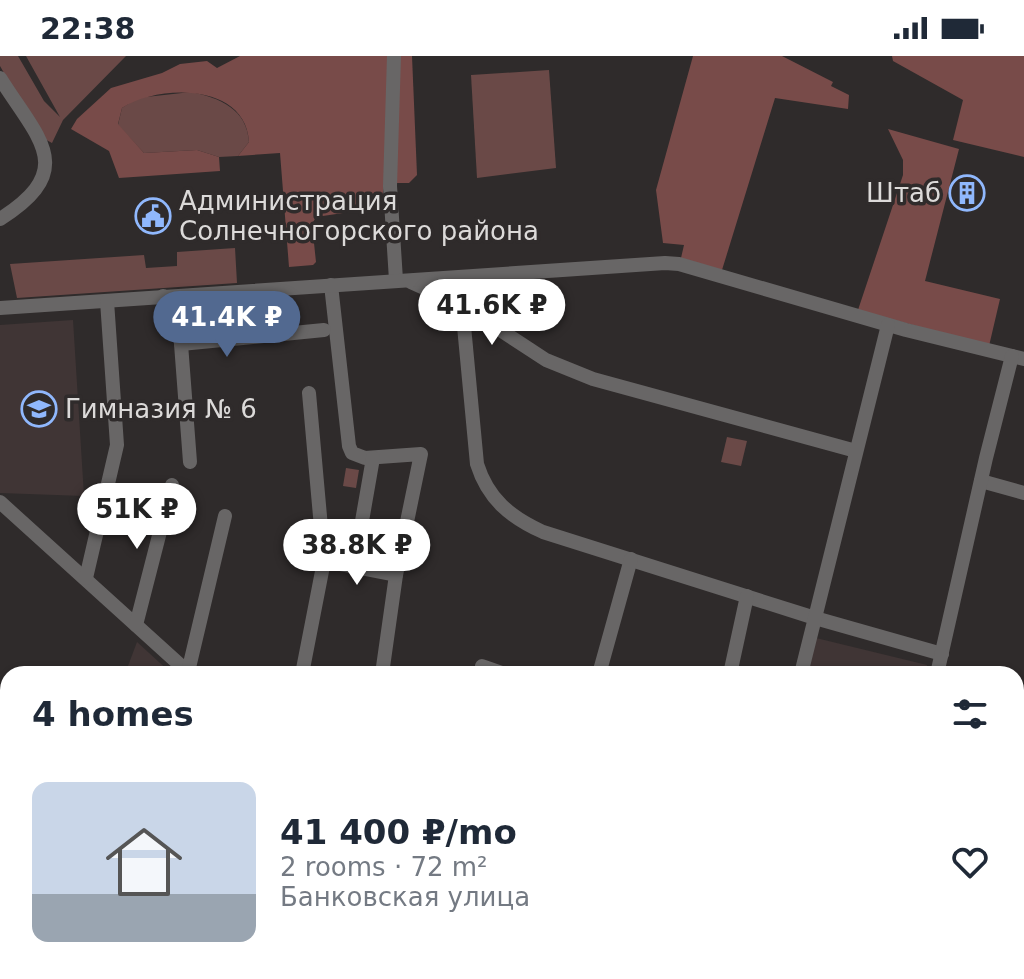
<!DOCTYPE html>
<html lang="en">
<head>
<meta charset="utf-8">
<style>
	:root { --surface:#fff; --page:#f2f2f3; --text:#1f2937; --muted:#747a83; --line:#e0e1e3; --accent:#526990 }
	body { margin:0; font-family:"DejaVu Sans",sans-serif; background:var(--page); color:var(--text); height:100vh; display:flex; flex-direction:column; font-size:30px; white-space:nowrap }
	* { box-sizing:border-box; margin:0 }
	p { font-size:26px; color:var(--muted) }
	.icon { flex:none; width:44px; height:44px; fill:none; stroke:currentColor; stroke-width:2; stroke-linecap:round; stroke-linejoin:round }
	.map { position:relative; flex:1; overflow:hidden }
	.side { position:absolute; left:0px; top:610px; width:1024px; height:314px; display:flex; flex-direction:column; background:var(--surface); border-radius:24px 24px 0 0; box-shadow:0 2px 6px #0004 }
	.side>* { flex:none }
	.price { position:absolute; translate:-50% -68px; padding:0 18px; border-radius:28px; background:#fff; color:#222; font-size:26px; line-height:52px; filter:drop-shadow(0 2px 4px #0008) }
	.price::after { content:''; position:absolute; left:50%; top:48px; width:24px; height:18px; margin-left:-12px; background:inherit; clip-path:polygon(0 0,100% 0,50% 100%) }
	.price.active { background:var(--accent); color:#fff }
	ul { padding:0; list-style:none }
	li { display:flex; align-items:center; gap:24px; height:200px; padding:0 32px }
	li+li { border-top:2px solid var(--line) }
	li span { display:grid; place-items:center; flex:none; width:224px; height:160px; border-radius:16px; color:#555 }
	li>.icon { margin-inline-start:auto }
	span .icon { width:96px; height:96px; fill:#fffc; stroke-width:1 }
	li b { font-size:34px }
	h2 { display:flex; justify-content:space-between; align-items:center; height:96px; padding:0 32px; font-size:34px }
	.status { display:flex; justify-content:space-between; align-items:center; height:56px; padding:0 40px; background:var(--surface); direction:ltr }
	.status svg { height:22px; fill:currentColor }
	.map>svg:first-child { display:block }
	.built { fill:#403535 }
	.green { fill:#6a4947 }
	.forest { fill:#784b49 }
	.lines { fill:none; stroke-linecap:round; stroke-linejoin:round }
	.minor { stroke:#686666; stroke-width:14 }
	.labels { text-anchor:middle; stroke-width:7; stroke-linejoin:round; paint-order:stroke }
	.poi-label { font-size:26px; fill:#dcdad9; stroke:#2f2b2b; text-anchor:start }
</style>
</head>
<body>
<div class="status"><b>22:38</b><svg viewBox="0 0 49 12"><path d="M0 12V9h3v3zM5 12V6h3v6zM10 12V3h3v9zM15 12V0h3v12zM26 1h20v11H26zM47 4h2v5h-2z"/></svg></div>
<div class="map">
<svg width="1024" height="923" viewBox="0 0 1024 923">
	<rect width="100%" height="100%" fill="#2f2b2b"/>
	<g class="built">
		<path d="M73,264L84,440L0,437V269Z"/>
		<path d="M816,582L927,609L925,618H808Z"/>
		<path d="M137,586L172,618H125Z"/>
		<path d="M362,916H434L433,923H361Z"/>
	</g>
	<g class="green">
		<path d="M0,0H18L44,45L60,61L26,0H126L63,64L52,87L41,81L0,10Z"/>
		<path d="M549,14L556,112L477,122L471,19Z"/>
		<path d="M191,36C220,42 247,53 249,86L238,100L219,101L197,94L144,97L118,69L122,52L137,42Z"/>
		<path d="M235,192L237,227L17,242L10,208L144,199L146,212L177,210V196Z"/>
		<path d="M727,381L747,385L741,410L721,406Z"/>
		<path d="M346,412L359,414L356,432L343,430Z"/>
		<path d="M1024,644V733L1016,731V677Z"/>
	</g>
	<g class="forest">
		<path d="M240,0H387C388,37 394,122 377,152L316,161L312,168L316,206L313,209L289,211L280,97L238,100L249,86C246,27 159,28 122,52L118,68L144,97L197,94L219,101L220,115L119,122L109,95L71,73L77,63L111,32L162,17L180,8L207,5L217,12Z"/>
		<path d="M398,0H412L417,119L409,127H396Z"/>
		<path d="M693,0H782L833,26L831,30L849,39L848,53L775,42L722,214L681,202L684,189L663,187L656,134Z"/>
		<path d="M892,0H1024V101L953,84L963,44L893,5Z"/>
		<path d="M888,73L959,93L925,225L1000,243L989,290L858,254L903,119V104Z"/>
	</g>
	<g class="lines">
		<g class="minor">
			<path d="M394,0L390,130L396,224"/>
			<path d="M0,22C38,83 79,113 0,163"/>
			<path d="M411,226L462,249L546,304L593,323L856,395"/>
			<path d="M331,229L349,390L352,397L365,402L421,398L396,519L382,618"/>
			<path d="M163,240L168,253L178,263L181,288L324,274"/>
			<path d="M462,249L477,408C488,443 510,461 543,476L815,562L942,598"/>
			<path d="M0,252L665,207L679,208L906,274L1024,303"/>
			<path d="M181,288L190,406"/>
			<path d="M981,425L1024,437"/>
			<path d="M0,446L190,618"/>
			<path d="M324,505L396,519"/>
			<path d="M354,511L373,402"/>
			<path d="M86,522L117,389L107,245"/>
			<path d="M136,569L172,429"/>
			<path d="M482,610L505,618"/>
			<path d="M188,616L225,460"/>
			<path d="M302,618L324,505L309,337"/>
			<path d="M599,618L631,503"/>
			<path d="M730,618L747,540"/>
			<path d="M801,618L888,269"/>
			<path d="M937,618L986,402L1012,300"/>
			<path d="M0,863L8,859"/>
			<path d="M111,923L113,916"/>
			<path d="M183,923L185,916"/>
			<path d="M262,923L264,916"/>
			<path d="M867,923L869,916"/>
		</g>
	</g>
	<defs>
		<symbol id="building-ring" viewBox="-11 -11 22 22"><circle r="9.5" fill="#2f2b2b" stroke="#90b8fd" stroke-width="1.5"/><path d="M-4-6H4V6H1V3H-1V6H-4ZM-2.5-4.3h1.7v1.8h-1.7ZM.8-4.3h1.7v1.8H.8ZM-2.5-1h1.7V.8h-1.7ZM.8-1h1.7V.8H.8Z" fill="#90b8fd"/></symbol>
		<symbol id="civic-ring" viewBox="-11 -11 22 22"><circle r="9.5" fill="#2f2b2b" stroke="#90b8fd" stroke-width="1.5"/><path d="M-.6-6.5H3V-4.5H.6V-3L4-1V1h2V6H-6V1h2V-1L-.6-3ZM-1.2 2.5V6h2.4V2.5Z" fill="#90b8fd"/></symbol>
		<symbol id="school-ring" viewBox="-11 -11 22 22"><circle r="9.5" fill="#2f2b2b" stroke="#90b8fd" stroke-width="1.5"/><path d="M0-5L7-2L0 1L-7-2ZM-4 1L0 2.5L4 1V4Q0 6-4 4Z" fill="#90b8fd"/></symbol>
	</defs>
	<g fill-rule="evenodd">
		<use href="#building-ring" x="947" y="117" width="40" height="40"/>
		<use href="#civic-ring" x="133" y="140" width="40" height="40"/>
		<use href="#school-ring" x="19" y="333" width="40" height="40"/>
	</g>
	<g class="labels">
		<g class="poi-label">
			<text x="941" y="146" text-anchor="end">Штаб</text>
			<text x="179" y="154">Администрация<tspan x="179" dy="30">Солнечногорского района</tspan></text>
			<text x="65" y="362">Гимназия № 6</text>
		</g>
	</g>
</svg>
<b class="price" style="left:492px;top:291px">41.6K ₽</b>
<b class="price active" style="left:227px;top:303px">41.4K ₽</b>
<b class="price" style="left:137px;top:495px">51K ₽</b>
<b class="price" style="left:357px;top:531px">38.8K ₽</b>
<section class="side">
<h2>4 homes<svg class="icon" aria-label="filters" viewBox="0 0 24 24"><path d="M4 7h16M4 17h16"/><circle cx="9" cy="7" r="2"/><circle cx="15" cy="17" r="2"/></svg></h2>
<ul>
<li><span style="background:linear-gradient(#c9d6e8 70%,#9aa5b1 0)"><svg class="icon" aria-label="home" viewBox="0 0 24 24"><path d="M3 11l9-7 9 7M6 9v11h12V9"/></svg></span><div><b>41 400 ₽/mo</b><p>2 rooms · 72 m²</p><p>Банковская улица</p></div><svg class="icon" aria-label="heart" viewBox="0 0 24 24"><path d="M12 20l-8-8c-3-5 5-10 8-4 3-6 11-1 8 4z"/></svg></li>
</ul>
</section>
</div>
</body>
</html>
